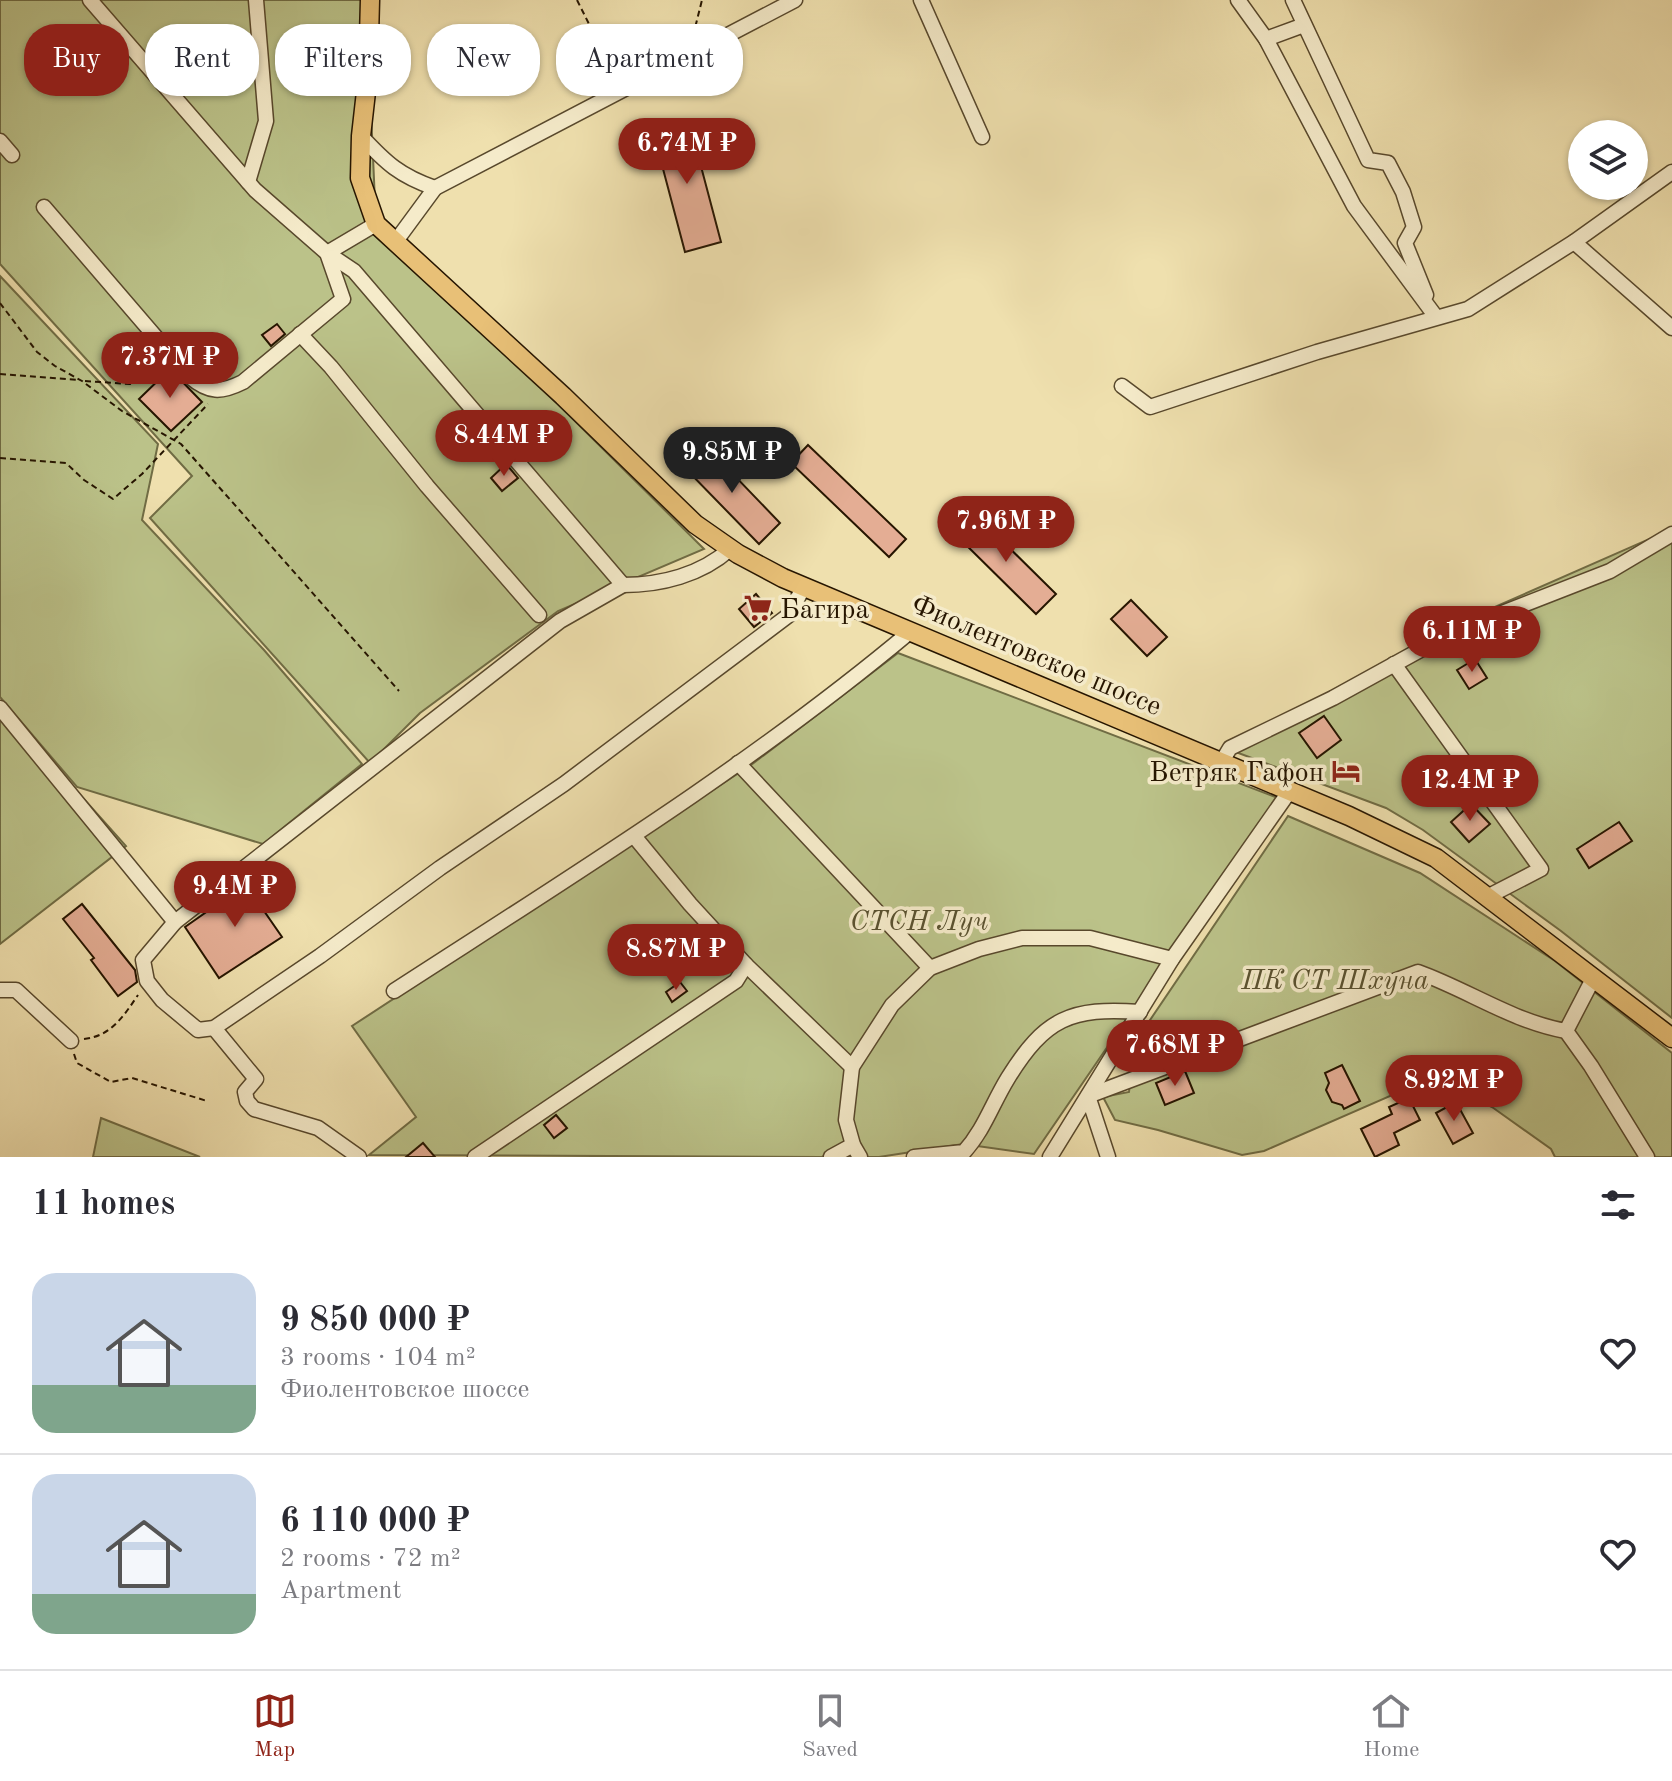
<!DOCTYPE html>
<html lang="en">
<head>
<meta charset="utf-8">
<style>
	:root { --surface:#fff; --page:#f7f7f7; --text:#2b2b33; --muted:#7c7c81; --line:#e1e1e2; --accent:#8f2418 }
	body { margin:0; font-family:"Old Standard TT",serif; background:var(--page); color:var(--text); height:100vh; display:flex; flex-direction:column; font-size:30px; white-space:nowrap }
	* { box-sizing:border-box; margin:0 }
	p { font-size:26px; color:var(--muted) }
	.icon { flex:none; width:44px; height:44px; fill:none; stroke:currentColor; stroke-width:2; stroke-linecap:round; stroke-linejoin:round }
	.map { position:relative; height:1157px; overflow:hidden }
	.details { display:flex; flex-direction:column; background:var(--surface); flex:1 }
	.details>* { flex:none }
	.hud { position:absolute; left:24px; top:24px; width:800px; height:72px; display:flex; gap:16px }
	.controls { position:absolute; left:1568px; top:120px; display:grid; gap:16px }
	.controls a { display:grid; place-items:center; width:80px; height:80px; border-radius:50%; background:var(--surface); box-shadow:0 2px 6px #0004; font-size:40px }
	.price { position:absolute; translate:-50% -68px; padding:0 18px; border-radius:28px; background:var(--accent); color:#fff; font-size:26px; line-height:52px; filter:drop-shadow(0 2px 4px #0008) }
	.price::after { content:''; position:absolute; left:50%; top:48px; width:24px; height:18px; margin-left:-12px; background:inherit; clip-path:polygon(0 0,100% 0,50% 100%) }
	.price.selected { background:#222; color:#fff }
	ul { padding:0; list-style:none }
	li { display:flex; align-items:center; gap:24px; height:200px; padding:0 32px }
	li+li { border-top:2px solid var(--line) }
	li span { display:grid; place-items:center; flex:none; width:224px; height:160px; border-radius:24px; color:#555 }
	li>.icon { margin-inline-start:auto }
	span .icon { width:96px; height:96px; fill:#fffc; stroke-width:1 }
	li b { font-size:34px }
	h2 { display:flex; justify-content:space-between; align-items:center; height:96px; padding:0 32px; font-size:34px }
	.chip { padding:0 28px; border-radius:32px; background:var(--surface); box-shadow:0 2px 6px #0004; font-size:28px; line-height:72px }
	.chip.selected { background:var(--accent); color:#fff }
	.tabs { display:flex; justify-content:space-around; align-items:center; height:112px; border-top:2px solid var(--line); background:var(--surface); font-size:22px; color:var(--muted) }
	.tabs a { display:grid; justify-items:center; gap:4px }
	.tabs .selected { color:var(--accent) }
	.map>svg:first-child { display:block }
	.green { fill:#bbc289; stroke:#706c44; stroke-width:2 }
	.building { fill:#e4ad94; stroke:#261500; stroke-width:2 }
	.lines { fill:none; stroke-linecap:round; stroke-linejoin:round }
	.minor-casing { stroke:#58482c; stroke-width:17 }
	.major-casing { stroke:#261500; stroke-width:21 }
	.path { stroke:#261500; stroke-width:2; stroke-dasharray:6 4; stroke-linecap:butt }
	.minor { stroke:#f5ebca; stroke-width:14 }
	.major { stroke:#e8c077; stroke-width:18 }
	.labels { text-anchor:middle; stroke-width:7; stroke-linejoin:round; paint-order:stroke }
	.poi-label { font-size:28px; fill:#261500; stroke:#f5ebca; text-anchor:start }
	.street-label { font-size:28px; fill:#261500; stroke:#f5ebca }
	.park-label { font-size:28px; font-style:italic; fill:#5a5230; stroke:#f5ebca }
</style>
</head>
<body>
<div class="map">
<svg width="1672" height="1157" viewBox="0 0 1672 1157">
	<rect width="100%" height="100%" fill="#efe0ae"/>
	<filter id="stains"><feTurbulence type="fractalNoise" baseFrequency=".0025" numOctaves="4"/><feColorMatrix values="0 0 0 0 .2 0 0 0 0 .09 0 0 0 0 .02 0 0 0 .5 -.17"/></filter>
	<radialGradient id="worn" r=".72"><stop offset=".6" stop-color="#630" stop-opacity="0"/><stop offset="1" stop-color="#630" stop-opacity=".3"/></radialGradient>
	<g class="green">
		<path d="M0,0H366L376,224L704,549L558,611L420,713L370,763L150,518L192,476L0,264Z"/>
		<path d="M0,276L158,444L142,520L264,650L362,764L263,844L77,787L0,697Z"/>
		<path d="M1672,529V1018L1561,931L1423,830L1386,808L1225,748L1454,625Z"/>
		<path d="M898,653L1278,798L1034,1154L963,1144L879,1157H829L857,1139L822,1157L369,1155L416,1117L352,1026L751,765Z"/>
		<path d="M0,705L126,846L0,944Z"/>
		<path d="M1288,816L1420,873L1555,961L1672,1053V1157H1555L1551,1149L1492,1107L1431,1078L1264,1151L1242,1155L1158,1130L1115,1120L1103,1097L1129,1092L1131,1074L1123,1060Z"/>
		<path d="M101,1118L200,1157H93Z"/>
	</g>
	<g class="building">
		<path d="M117,47L127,58L111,70L102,58Z"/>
		<path d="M689,121L721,242L685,252L653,131Z"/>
		<path d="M277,324L285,334L271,346L262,335Z"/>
		<path d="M170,369L202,402L171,431L139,399Z"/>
		<path d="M808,445L906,539L889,557L791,463Z"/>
		<path d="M706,446L780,523L759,544L684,467Z"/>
		<path d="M506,464L518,478L502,491L491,478Z"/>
		<path d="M976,515L1056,594L1036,614L956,535Z"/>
		<path d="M756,594L772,613L754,627L739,609Z"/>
		<path d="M1131,600L1167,637L1147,656L1111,619Z"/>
		<path d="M1475,659L1487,678L1469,689L1457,670Z"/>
		<path d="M1324,716L1341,740L1317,758L1299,733Z"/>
		<path d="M1471,804L1490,824L1469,842L1451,822Z"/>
		<path d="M1619,822L1632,841L1589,868L1577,849Z"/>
		<path d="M255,878L271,902L262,908L282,937L219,978L185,927Z"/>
		<path d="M82,904L135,970L137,982L118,996L91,960L94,958L63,919Z"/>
		<path d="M680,982L687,991L672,1002L666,992Z"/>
		<path d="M1342,1065L1360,1101L1344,1109L1342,1105L1332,1102L1326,1090L1329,1083L1325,1073Z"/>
		<path d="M1185,1071L1194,1093L1165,1105L1156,1083Z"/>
		<path d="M1409,1098L1420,1120L1394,1133L1399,1145L1375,1157L1361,1129L1392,1114L1389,1107Z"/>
		<path d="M1456,1102L1473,1133L1453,1144L1436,1113Z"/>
		<path d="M556,1115L567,1128L554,1138L544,1125Z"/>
		<path d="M423,1143L435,1157H406Z"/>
	</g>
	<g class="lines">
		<defs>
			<g id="minor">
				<path d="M921,0L982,137"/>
				<path d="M1238,0L1266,39L1354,206L1436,317"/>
				<path d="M1293,0L1368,160L1388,163L1403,192L1414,227L1405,243L1426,295"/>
				<path d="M1266,39L1304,25"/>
				<path d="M361,136C386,163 400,176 435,188"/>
				<path d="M0,141L12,155"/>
				<path d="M248,182L266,121L256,0"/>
				<path d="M44,207L190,377C209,393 221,393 243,382L343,299L327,253L255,190L90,0"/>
				<path d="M376,224L327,253L354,271L623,585C661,585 701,575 730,549"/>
				<path d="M396,241L435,188L795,0"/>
				<path d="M1574,242L1672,328"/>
				<path d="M300,334L331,367L427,486L539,615"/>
				<path d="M1122,386L1150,407L1317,352L1468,309L1574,242L1672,172"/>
				<path d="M623,585L560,621L175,922L143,960L147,981L162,1000L198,1030L214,1028L320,956L440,868L564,784L789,615L804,586"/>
				<path d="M1394,664L1541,869L1487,897"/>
				<path d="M0,708L175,922"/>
				<path d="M738,763L930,968"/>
				<path d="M1221,763L1230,748L1333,698L1451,633L1610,571L1672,534"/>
				<path d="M634,836L690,904L746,965L852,1067"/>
				<path d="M0,990H16L71,1041"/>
				<path d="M394,991C570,877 750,766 911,631"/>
				<path d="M214,1028L256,1079L245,1092L247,1101L254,1109L318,1128L359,1157"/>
				<path d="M1566,1031L1594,977"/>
				<path d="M475,1157L736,981L746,965"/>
				<path d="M831,1157L853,1145"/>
				<path d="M860,1157L853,1145L846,1120L852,1067L892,1005L930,968L979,949L1022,938H1090L1172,959"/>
				<path d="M914,1157L964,1152C984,1130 992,1104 1008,1078C1045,1018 1071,1007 1140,1012"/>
				<path d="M1050,1157L1172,959L1289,792"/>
				<path d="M1108,1157L1088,1096L1418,972C1468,990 1514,1022 1566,1031L1591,1066L1647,1157"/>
			</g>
			<path id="major" d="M370,0L368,74L361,136L360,178L376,224L563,396L695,524L738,554L783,578L1349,816L1436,858L1672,1038"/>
		</defs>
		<use href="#minor" class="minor-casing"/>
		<use href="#major" class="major-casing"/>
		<g class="path">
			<path d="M577,0L598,42L614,48L630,70"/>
			<path d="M693,36L702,0"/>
			<path d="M0,303L37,352L55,366L82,381L122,411L181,444L399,691"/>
			<path d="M0,374L79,380"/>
			<path d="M85,381L130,384L163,368"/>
			<path d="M0,458L66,463L84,480L113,499L142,474L208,404"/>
			<path d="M84,1039C111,1036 123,1017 138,995"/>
			<path d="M74,1054L77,1063L111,1082L132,1078L207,1101"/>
		</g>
		<use href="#minor" class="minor"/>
		<use href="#major" class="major"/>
	</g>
	<defs>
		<symbol id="supermarket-bare" viewBox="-9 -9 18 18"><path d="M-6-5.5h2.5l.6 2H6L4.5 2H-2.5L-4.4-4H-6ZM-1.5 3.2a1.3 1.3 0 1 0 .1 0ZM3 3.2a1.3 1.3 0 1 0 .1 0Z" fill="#8f2418" stroke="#f5ebca" stroke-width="2.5" paint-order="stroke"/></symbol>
		<symbol id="hotel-bare" viewBox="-9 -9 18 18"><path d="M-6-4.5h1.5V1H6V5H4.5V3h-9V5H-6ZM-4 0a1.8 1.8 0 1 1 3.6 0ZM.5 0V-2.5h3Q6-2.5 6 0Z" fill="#8f2418" stroke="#f5ebca" stroke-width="2.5" paint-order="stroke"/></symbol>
	</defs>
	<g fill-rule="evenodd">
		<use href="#supermarket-bare" x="738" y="588" width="40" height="40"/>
		<use href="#hotel-bare" x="1326" y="751" width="40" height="40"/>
	</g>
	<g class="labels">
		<g class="poi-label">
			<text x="780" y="618">Багира</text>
			<text x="1324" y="781" text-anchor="end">Ветряк Гафон</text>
		</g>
		<g class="street-label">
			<text transform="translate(1037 654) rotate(23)" y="10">Фиолентовское шоссе</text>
		</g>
		<g class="park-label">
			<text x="919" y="930">СТСН Луч</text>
			<text x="1335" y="989">ПК СТ Шхуна</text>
		</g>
	</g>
	<rect width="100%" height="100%" filter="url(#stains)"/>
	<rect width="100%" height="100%" fill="url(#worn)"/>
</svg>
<div class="controls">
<a><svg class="icon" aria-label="layers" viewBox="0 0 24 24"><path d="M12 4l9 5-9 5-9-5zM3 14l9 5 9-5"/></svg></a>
</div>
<b class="price" style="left:687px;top:186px">6.74M ₽</b>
<b class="price" style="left:170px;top:400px">7.37M ₽</b>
<b class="price" style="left:504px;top:478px">8.44M ₽</b>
<b class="price selected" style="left:732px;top:495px">9.85M ₽</b>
<b class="price" style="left:1006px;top:564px">7.96M ₽</b>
<b class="price" style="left:1472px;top:674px">6.11M ₽</b>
<b class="price" style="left:1470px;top:823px">12.4M ₽</b>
<b class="price" style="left:235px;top:929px">9.4M ₽</b>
<b class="price" style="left:676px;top:992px">8.87M ₽</b>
<b class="price" style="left:1175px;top:1088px">7.68M ₽</b>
<b class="price" style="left:1454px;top:1123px">8.92M ₽</b>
<div class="hud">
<a class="chip selected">Buy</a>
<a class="chip">Rent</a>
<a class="chip">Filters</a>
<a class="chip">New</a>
<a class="chip">Apartment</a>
</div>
</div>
<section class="details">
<h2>11 homes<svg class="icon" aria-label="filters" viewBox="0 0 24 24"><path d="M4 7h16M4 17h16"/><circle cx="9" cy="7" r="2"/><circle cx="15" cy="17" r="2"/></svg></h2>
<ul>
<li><span style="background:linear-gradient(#c9d6e8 70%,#7fa58c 0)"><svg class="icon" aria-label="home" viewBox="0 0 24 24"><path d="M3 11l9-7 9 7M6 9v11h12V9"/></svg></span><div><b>9 850 000 ₽</b><p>3 rooms · 104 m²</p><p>Фиолентовское шоссе</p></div><svg class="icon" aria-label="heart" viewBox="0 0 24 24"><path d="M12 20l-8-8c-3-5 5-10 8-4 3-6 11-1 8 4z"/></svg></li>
<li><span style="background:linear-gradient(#c9d6e8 75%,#7fa58c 0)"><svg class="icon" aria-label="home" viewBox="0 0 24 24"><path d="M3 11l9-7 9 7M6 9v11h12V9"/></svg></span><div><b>6 110 000 ₽</b><p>2 rooms · 72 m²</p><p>Apartment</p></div><svg class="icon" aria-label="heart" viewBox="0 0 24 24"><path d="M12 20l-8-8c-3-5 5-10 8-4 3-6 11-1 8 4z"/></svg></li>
</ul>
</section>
<nav class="tabs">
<a class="selected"><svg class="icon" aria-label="map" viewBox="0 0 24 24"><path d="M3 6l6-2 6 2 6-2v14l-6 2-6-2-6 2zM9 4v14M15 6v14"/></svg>Map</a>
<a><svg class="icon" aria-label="saved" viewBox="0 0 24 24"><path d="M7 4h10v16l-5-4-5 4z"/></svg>Saved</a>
<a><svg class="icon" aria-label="home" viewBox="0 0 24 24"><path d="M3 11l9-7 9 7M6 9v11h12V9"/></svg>Home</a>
</nav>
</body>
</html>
